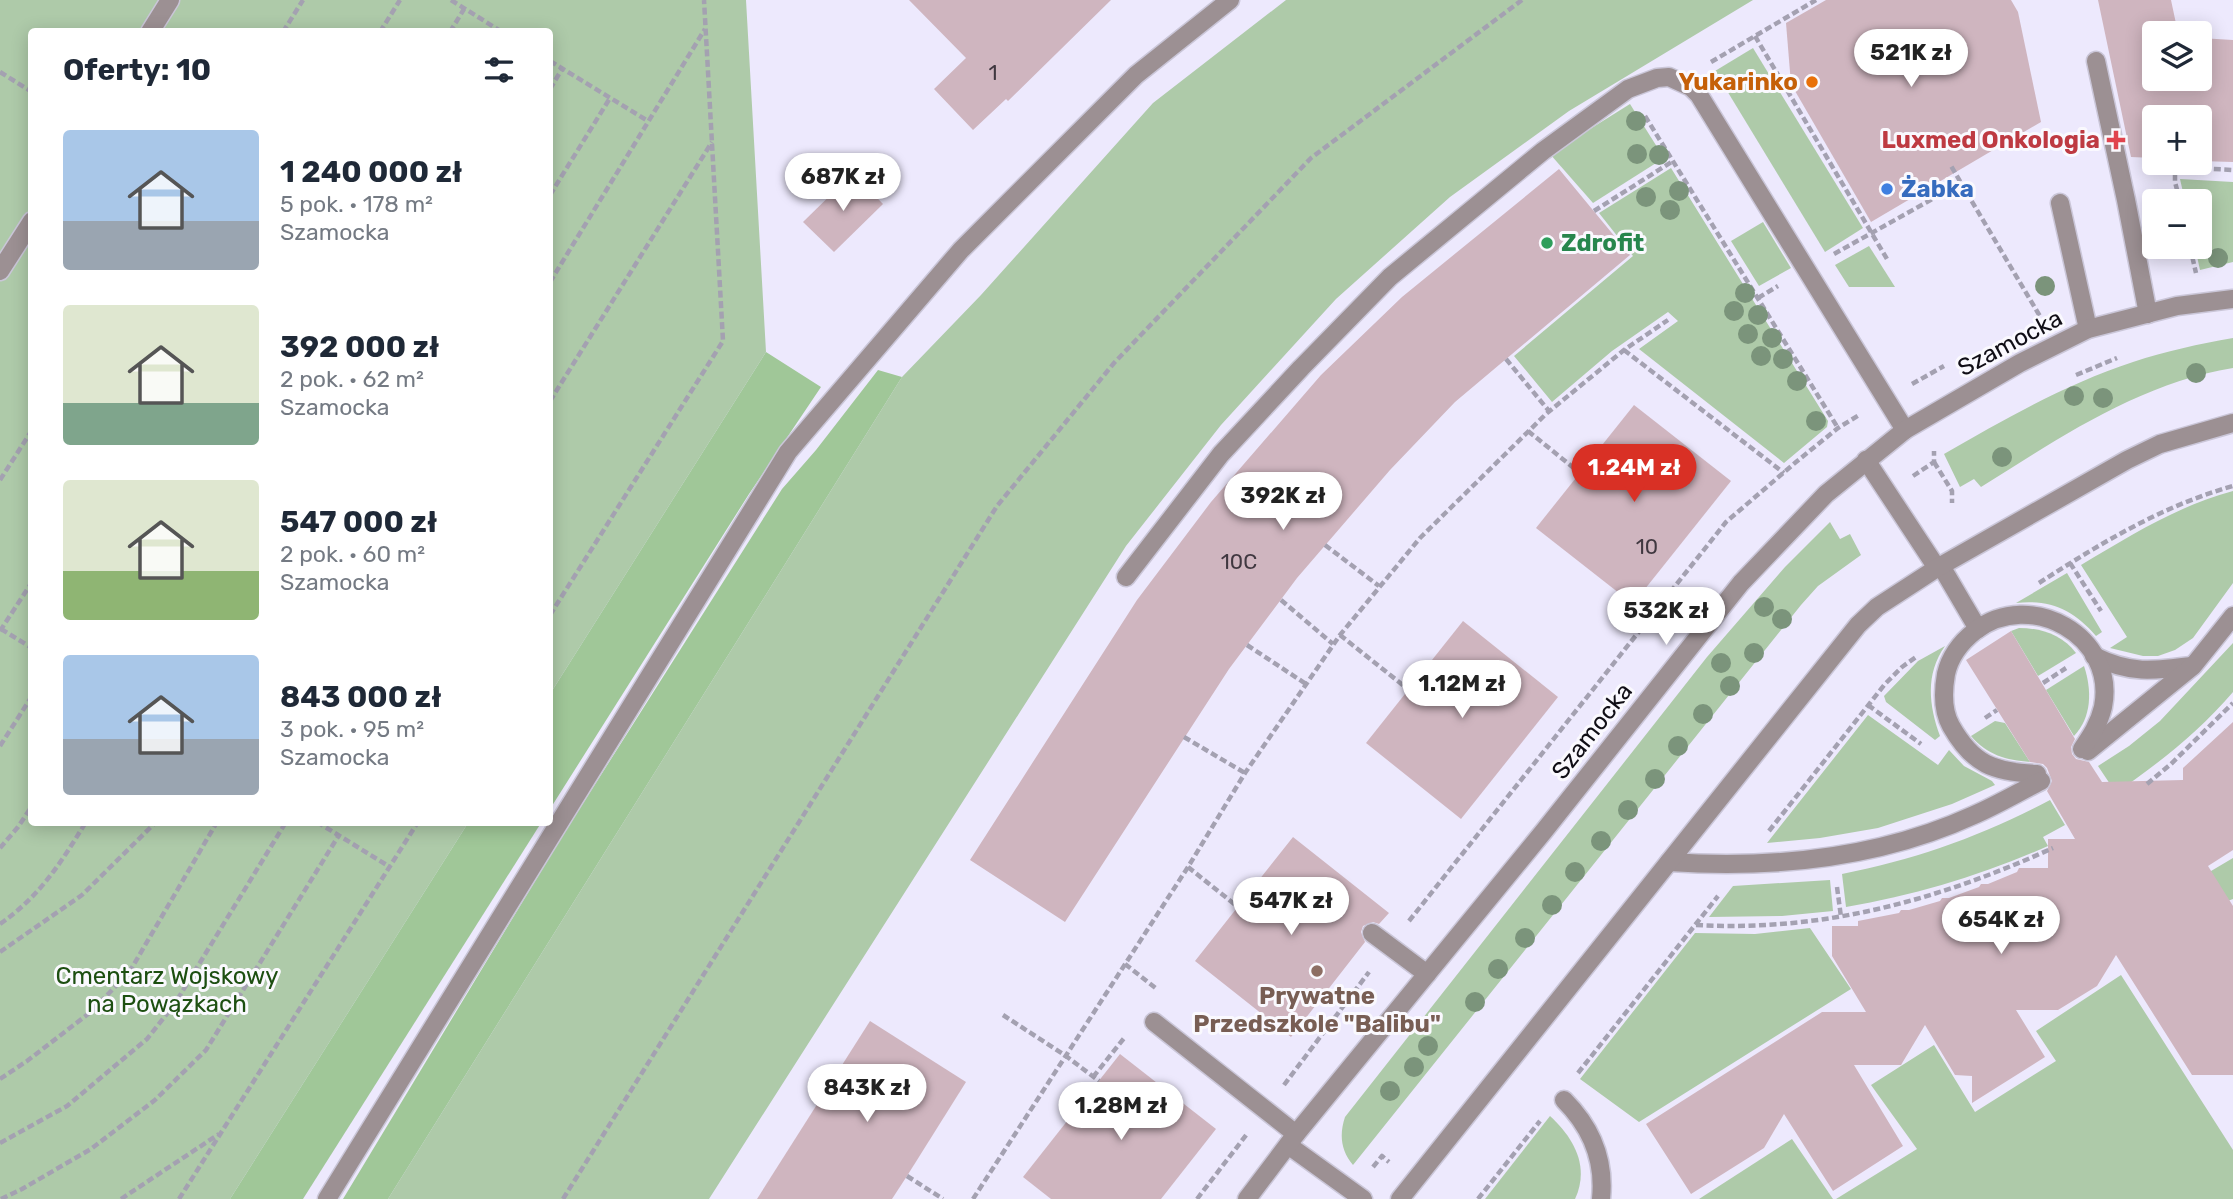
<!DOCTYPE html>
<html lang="pl">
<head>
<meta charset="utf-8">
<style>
	:root { --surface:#fff; --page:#f2f2f3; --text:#1f2937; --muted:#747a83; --accent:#d93025 }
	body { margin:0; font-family:Rubik,sans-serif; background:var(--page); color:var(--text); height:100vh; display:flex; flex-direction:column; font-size:26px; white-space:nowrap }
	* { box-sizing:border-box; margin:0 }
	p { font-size:23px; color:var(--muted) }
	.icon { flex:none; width:38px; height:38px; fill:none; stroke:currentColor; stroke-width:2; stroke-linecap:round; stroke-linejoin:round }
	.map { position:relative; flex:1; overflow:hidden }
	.sheet { position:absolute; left:28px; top:28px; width:525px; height:798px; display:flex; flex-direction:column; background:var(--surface); border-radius:7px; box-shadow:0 4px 18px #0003 }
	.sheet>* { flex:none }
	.controls { position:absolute; left:2142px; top:21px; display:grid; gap:14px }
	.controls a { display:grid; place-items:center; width:70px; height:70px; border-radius:7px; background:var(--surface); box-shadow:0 4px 18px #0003; font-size:35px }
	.price { position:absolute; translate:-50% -60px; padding:0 16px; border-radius:24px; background:#fff; color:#222; font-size:23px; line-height:46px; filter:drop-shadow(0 2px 4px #0008) }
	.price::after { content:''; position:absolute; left:50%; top:42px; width:21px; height:16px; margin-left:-10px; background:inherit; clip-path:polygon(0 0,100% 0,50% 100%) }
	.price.selected { background:var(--accent); color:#fff }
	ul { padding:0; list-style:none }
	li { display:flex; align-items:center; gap:21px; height:175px; padding:0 35px }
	li span { display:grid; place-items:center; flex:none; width:196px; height:140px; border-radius:7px; color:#555 }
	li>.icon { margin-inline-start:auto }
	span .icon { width:84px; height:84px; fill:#fffc; stroke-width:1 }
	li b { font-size:30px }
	h2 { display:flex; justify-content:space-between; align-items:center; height:84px; padding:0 35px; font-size:30px }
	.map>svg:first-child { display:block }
	.green { fill:#aecaa9 }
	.forest { fill:#a0c798 }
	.building { fill:#cfb5bf }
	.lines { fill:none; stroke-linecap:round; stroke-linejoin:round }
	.lane-casing { stroke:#cac6d8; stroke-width:21 }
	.street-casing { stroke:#cac6d8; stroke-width:21 }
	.path { stroke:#a4a1b1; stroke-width:4.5; stroke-dasharray:7 3.5; stroke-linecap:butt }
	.lane { stroke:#9c9093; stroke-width:18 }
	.street { stroke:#9c9093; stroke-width:18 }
	.tree { fill:#7b947b }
	.food-dot { fill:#e8710a; stroke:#faf9fe; stroke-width:2.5 }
	.health-dot { fill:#e0444e; stroke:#faf9fe; stroke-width:2.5 }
	.shop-dot { fill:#3f7fe0; stroke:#faf9fe; stroke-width:2.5 }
	.leisure-dot { fill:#2e9e5b; stroke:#faf9fe; stroke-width:2.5 }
	.education-dot { fill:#8d6e63; stroke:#faf9fe; stroke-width:2.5 }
	.labels { text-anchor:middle; stroke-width:6; stroke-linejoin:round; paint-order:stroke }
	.number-label { font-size:21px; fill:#403840 }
	.food-label { font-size:24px; font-weight:bold; fill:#c56008; stroke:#faf9fe; text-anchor:end }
	.health-label { font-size:24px; font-weight:bold; fill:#be3a42; stroke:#faf9fe; text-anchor:end }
	.shop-label { font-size:24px; font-weight:bold; fill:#366cbe; stroke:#faf9fe; text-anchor:start }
	.leisure-label { font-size:24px; font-weight:bold; fill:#27864d; stroke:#faf9fe; text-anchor:start }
	.street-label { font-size:24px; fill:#100e16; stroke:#faf9fe }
	.park-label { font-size:24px; fill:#1d4f11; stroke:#faf9fe }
	.education-label { font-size:24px; font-weight:bold; fill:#785e54; stroke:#faf9fe }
</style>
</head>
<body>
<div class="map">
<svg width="2233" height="1199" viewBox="0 0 2233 1199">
	<rect width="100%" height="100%" fill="#ede9fd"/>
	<g class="green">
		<path d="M0,0H746L766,352L550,694V32H32V822L468,823L230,1199H0Z"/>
		<path d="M1286,0H1753L1569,111L1450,197L1336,299L1221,425L1126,546L709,1199H388L902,377L981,295L1153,103Z"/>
		<path d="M1753,48L1863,228L1825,252L1715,71Z"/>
		<path d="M1630,104L1664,158L1593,203L1550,154Z"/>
		<path d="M1671,168L1828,421L1827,427L1784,463L1639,349L1678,321L1668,312L1612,351L1552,402L1514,356L1633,256L1599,213Z"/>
		<path d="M2180,179L2233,182V262L2200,270L2195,247H2200V201H2185Z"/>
		<path d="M1763,222L1791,268L1759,286L1731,241Z"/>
		<path d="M1869,246L1895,287H1849L1835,265Z"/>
		<path d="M2233,338V368C2140,383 2059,438 1981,487L1974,479L1960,487L1944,454C2005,419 2066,384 2133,362C2166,351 2199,344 2233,338Z"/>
		<path d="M2233,491V583L2193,638L2175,650L2158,656H2143L2110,648L2127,637L2081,565C2130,536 2177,506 2233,491Z"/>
		<path d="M1830,522L1840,539L1850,534L1861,555L1818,586L1801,605L1353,1165C1341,1151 1339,1135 1345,1117L1707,657L1785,567Z"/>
		<path d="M2067,573L2102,632L2096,636C2074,610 2050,599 2016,603Z"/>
		<path d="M2019,628C2041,628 2062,635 2076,653L2038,676L2011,631Z"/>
		<path d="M2233,643V692C2198,733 2160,762 2116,793L2098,766L2129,746L2160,721Z"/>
		<path d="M1945,646C1925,674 1929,706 1940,736L1935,740L1886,702L1884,696L1918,661Z"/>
		<path d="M2084,666C2092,690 2092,717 2074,736L2046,690Z"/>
		<path d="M1868,715L1938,765L1949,750L1964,766L1992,781L1995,785L1952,804L1878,828L1820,838L1767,843Z"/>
		<path d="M1995,721L2005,723L2030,762C2006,760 1987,755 1971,736Z"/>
		<path d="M2050,800L2065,825L2043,837L2048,846C1983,875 1916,895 1846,907L1842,874C1917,859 1982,836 2050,800Z"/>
		<path d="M2233,858V899L2225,902L2206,874Z"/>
		<path d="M1830,880L1833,911L1782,916L1709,917L1733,886Z"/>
		<path d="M1810,928L1851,989L1639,1122L1580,1079L1695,933L1755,934Z"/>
		<path d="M2121,975L2233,1150V1199H1836L1917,1149L1871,1085L1934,1045L1975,1112L2056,1061L2036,1031Z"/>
		<path d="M1550,1116C1574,1138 1590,1167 1575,1199H1485Z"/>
		<path d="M1792,1139L1833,1199H1699Z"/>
	</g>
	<g class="forest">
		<path d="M766,352L821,387L749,494L550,809V694Z"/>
		<path d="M878,370L902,377L388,1199H343L561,838L782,489L816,450Z"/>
		<path d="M468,823H541L303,1199H230Z"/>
	</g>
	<g class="building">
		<path d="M909,0H1111L1008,101L1006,99L973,130L934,89L966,58Z"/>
		<path d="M1826,0H2011L2018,12L2041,122L1871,222L1791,84L1786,23Z"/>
		<path d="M2098,0H2171L2178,33H2154V79H2200V38L2233,40V162L2200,161V117H2154V158L2131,157Z"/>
		<path d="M1559,169L1630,255L1455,402L1390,470L1297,578L1229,669L1065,922L970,860L1137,600L1211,502L1321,375L1402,297Z"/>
		<path d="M853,173L883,204L834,252L803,222Z"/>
		<path d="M1634,405L1731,481L1633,604L1536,528Z"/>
		<path d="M1463,621L1558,697L1461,819L1366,743Z"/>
		<path d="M2011,631L2075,739L2071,747L2072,754L2076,759L2089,762L2102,782L2183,780V768L2233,722V850L2208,866L2233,906V1075H2192L2116,955L2097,986L2058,1010H2016L2045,1057L1972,1103V1076L1955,1075L1925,1025L1901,1065H1854L1903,1146L1833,1191L1784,1114L1764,1148L1691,1194L1646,1124L1822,1012H1866L1832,956V926H1858V921L1899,913L1901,910H1909L1940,901L1942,898H1949L1979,887L1981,884H1988L2017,872L2019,868H2048V839H2075L2047,791L2052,781L2047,768L2043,764L2030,762L1966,660Z"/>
		<path d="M1293,837L1389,913L1379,924L1373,922L1363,926L1361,932L1365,942L1291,1037L1195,961Z"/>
		<path d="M870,1021L966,1082L907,1176L892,1199H757Z"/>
		<path d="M1120,1054L1216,1129L1161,1199H1051L1023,1177Z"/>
	</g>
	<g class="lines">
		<defs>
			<g id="lane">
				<path d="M2096,61L2126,200L2148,314"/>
				<path d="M2060,203L2088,329"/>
				<path d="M1866,460L1937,568"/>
				<path d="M1941,566L1978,629"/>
				<path d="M1126,577L1221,454L1301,368L1390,277L1543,151L1628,89L1657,78L1669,77L1691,87L1699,95L1905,430"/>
				<path d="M2094,656C2130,674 2153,671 2192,666"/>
				<path d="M2088,751L2193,666L2233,616"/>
				<path d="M2037,774C1994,772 1973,765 1951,726C1942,710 1943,691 1946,674C1950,656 1961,642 1975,631C2030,588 2117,636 2103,707C2099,724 2091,736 2082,749"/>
				<path d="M1669,862C1774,869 1878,859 1974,815C1997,805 2019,792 2041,781"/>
				<path d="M1372,933L1427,974"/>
				<path d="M1154,1022L1296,1134"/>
				<path d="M1564,1100C1591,1127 1605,1160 1601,1199"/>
				<path d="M1288,1145L1363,1199"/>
				<path d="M327,1199L788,452L961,250L1136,75L1230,0"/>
				<path d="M1400,1199L1858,625L1877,607L1937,568L2127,460L2160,444L2233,423"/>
			</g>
			<g id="street">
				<path d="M150,32L170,0"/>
				<path d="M0,271L32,221"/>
				<path d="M1247,1199L1296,1134L1544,831L1741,583L1826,494L1905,430L2020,363L2088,329L2177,306L2233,299"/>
			</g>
		</defs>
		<use href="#lane" class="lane-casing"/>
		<use href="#street" class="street-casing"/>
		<g class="path">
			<path d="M451,0L502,32"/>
			<path d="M283,32L303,0"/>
			<path d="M380,32L400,0"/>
			<path d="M450,32L464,9"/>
			<path d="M1755,36L1887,259"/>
			<path d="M550,61L648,121"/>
			<path d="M1711,62L1816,0"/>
			<path d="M0,72L32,92"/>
			<path d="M550,89L562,69"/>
			<path d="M1645,116L1838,428"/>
			<path d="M1961,183L2041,318"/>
			<path d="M550,195L610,98"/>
			<path d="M2180,201L2175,182V167L2233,170"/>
			<path d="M1594,211L1673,161"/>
			<path d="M2190,247L2196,273"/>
			<path d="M1834,254L1961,183L1950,164"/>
			<path d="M550,282L705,29"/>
			<path d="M1758,298L1778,286"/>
			<path d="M1624,350L1784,473"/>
			<path d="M1506,359L1549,411"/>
			<path d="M2076,375L2117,358"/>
			<path d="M1912,384L1944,366"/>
			<path d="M550,401L712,142"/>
			<path d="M1528,431L1580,473"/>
			<path d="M1934,462L1952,491V503"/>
			<path d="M1913,476L1934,462V451"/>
			<path d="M0,480L32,430"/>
			<path d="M1325,545L1379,586"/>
			<path d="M2070,563L2101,611"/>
			<path d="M2039,583C2101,543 2162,506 2233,486"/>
			<path d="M1281,600L1333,644"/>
			<path d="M550,615L723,341L704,0"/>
			<path d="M1,629L32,648"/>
			<path d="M0,631L32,582"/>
			<path d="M1340,635L1409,690"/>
			<path d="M1247,645L1306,684"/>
			<path d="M2043,683L2066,668"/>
			<path d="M1868,705L1921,744"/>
			<path d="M1985,718L1997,710"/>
			<path d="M1184,737L1245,773"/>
			<path d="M0,746L32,696"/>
			<path d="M2147,784L2171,764L2233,703"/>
			<path d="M317,822L390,867"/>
			<path d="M1769,831L1885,684L1902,667L1916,657"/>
			<path d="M0,848L18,827L32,806"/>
			<path d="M1188,867L1238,907"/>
			<path d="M1837,887L1841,917"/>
			<path d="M1409,921L1726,522L1796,462L1838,428L1859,415"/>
			<path d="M0,924C41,895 60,864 86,822"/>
			<path d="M1696,925C1824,932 1938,900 2053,848"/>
			<path d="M0,952L82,895L156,822"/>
			<path d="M1125,964L1158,990"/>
			<path d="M1003,1015L1066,1056L1099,1081"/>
			<path d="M1578,1073L1718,896"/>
			<path d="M1093,1077L1125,1037"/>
			<path d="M0,1079L27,1061L92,1011L130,971L217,822"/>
			<path d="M1284,1085L1369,972"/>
			<path d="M0,1143L67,1106L147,1039L174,1005L286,822"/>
			<path d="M1373,1167L1382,1156L1389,1162"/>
			<path d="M907,1176L943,1199"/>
			<path d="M1,1199L22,1189L91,1149L155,1100L206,1050L339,835"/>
			<path d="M121,1199L219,1134"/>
			<path d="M179,1199L418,822"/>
			<path d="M563,1199L997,506L1114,363L1311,158L1522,0"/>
			<path d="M973,1199L1188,867L1245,773L1340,635L1420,538L1546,414L1624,350L1668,320"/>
			<path d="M1197,1199L1247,1134"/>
			<path d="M1478,1199L1540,1121"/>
		</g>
		<use href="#lane" class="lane"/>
		<use href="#street" class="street"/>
	</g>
	<g class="tree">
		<circle cx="1636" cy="121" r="10"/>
		<circle cx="1637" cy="154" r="10"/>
		<circle cx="1659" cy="155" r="10"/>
		<circle cx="1679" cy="191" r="10"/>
		<circle cx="1646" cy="197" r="10"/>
		<circle cx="1670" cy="210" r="10"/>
		<circle cx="2218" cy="258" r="10"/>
		<circle cx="2045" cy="286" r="10"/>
		<circle cx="1745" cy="293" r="10"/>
		<circle cx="1734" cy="311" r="10"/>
		<circle cx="1758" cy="315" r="10"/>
		<circle cx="1748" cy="334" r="10"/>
		<circle cx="1772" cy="338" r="10"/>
		<circle cx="1761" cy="356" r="10"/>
		<circle cx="1783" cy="359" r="10"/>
		<circle cx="2196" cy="373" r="10"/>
		<circle cx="1797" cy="381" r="10"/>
		<circle cx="2074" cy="396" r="10"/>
		<circle cx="2103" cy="398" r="10"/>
		<circle cx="1816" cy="421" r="10"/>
		<circle cx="2002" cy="457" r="10"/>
		<circle cx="1764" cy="607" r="10"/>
		<circle cx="1782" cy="619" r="10"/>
		<circle cx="1754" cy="653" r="10"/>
		<circle cx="1721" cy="663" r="10"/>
		<circle cx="1730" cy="686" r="10"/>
		<circle cx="1703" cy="714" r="10"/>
		<circle cx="1678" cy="746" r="10"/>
		<circle cx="1655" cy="779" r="10"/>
		<circle cx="1628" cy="810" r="10"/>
		<circle cx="1601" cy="841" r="10"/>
		<circle cx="1575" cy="872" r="10"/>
		<circle cx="1552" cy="905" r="10"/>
		<circle cx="1525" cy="938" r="10"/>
		<circle cx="1498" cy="969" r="10"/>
		<circle cx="1475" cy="1002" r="10"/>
		<circle cx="1428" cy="1046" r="10"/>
		<circle cx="1414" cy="1067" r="10"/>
		<circle cx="1390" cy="1091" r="10"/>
	</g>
	<circle class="food-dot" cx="1812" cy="82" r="7"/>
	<path class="health-dot" d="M2112.5 129.5h7v7h7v7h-7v7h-7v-7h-7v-7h7z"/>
	<circle class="shop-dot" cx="1887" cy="189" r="7"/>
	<circle class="leisure-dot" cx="1547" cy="243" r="7"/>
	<circle class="education-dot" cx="1317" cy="971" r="7"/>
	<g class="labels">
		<g class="number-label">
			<text x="993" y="80">1</text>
			<text x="1647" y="554">10</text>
			<text x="1239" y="569">10C</text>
		</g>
		<g class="food-label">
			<text x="1798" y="90">Yukarinko</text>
		</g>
		<g class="health-label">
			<text x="2100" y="148">Luxmed Onkologia</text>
		</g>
		<g class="shop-label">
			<text x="1901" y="197">Żabka</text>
		</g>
		<g class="leisure-label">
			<text x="1561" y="251">Zdrofit</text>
		</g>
		<g class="street-label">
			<text transform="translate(2010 343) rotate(-28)" y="8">Szamocka</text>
			<text transform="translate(1592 731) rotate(-52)" y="8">Szamocka</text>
		</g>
		<g class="park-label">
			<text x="167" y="984">Cmentarz Wojskowy<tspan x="167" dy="28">na Powązkach</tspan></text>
		</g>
		<g class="education-label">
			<text x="1317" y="1004">Prywatne<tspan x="1317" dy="28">Przedszkole "Balibu"</tspan></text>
		</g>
	</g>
</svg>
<div class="controls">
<a><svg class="icon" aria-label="layers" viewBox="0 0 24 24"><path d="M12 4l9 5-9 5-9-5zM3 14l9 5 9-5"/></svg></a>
<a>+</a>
<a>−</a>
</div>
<b class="price" style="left:1911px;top:89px">521K zł</b>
<b class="price" style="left:843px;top:213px">687K zł</b>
<b class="price selected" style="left:1634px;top:504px">1.24M zł</b>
<b class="price" style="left:1283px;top:532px">392K zł</b>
<b class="price" style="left:1666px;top:647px">532K zł</b>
<b class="price" style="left:1462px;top:720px">1.12M zł</b>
<b class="price" style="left:1291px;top:937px">547K zł</b>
<b class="price" style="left:2001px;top:956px">654K zł</b>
<b class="price" style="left:867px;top:1124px">843K zł</b>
<b class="price" style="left:1121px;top:1142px">1.28M zł</b>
<section class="sheet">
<h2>Oferty: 10<svg class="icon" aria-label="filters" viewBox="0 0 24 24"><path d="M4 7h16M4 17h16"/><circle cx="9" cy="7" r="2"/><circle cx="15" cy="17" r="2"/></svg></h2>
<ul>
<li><span style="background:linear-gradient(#a9c7e8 65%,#9aa5b1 0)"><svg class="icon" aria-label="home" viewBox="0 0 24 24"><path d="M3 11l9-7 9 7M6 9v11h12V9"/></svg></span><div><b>1 240 000 zł</b><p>5 pok. · 178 m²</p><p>Szamocka</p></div></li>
<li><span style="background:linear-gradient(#dfe7d0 70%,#7fa58c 0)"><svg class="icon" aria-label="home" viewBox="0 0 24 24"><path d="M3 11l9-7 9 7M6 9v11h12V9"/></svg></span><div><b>392 000 zł</b><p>2 pok. · 62 m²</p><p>Szamocka</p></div></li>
<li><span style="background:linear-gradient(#dfe7d0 65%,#8fb573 0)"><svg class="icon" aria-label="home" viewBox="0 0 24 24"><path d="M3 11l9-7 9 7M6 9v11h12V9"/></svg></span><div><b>547 000 zł</b><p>2 pok. · 60 m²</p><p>Szamocka</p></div></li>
<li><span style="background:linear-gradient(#a9c7e8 60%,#9aa5b1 0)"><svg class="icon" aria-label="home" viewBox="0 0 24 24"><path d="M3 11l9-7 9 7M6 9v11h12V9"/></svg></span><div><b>843 000 zł</b><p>3 pok. · 95 m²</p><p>Szamocka</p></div></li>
</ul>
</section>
</div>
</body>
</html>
